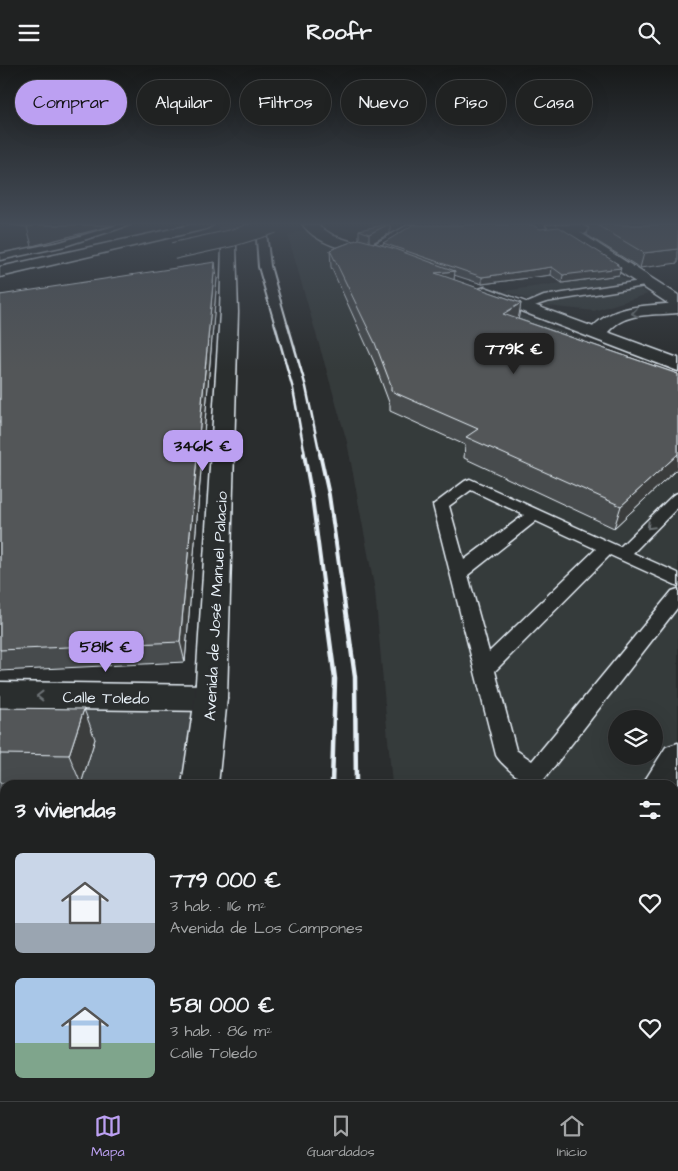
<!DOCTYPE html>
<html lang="es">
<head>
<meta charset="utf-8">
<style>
	:root { --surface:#202222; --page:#282a2a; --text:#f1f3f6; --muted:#a2a4a5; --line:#3d3f40; --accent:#bca0f2 }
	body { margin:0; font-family:"Architects Daughter",sans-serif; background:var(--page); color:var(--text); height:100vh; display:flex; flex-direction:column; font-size:19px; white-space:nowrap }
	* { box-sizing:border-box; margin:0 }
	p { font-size:16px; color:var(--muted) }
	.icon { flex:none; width:28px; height:28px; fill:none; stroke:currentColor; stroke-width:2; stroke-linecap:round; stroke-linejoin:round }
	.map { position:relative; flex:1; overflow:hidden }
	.panel { position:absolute; left:0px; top:715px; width:679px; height:321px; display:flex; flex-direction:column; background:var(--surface); border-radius:15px 15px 0 0; box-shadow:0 5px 20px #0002,0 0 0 1px var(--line) }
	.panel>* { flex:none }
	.top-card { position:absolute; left:15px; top:15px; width:649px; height:45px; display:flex; gap:10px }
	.buttons { position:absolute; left:608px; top:645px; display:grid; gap:10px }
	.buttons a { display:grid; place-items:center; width:55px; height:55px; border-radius:50%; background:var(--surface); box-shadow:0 5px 20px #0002,0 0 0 1px var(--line); font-size:25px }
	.price { position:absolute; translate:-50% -42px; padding:0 11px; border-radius:10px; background:var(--accent); color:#111; font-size:16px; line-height:32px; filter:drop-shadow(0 1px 2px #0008) }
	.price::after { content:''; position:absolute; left:50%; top:30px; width:15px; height:11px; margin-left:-8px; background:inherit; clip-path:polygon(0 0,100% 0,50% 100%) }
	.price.on { background:#222; color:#fff }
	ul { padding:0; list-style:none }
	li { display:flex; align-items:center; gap:15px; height:125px; padding:0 15px }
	li span { display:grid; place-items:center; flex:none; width:140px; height:100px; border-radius:8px; color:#555 }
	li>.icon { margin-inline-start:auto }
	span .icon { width:60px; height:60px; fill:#fffc; stroke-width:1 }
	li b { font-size:21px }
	h2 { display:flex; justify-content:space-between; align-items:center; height:60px; padding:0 15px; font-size:21px }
	.pill { padding:0 18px; border-radius:22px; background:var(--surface); box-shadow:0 5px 20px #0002,0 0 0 1px var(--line); font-size:18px; line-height:45px }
	.pill.on { background:var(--accent); color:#111 }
	header { display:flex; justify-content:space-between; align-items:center; height:65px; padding:0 15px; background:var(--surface); font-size:22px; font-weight:800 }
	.dock { display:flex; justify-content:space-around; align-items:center; height:70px; border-top:1px solid var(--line); background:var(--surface); font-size:14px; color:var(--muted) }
	.dock a { display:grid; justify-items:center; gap:2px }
	.dock .on { color:var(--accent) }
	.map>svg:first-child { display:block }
	.built { fill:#363a3b; fill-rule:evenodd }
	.green { fill:#424648; stroke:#959ca0 }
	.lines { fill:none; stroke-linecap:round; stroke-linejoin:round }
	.secondary-tunnel { stroke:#464a4c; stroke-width:16; stroke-dasharray:16 8; stroke-linecap:butt }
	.service-casing { stroke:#e8f1f8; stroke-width:3 }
	.minor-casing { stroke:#e8f1f8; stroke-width:3 }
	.tertiary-casing { stroke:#e8f1f8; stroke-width:3 }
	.secondary-casing { stroke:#e8f1f8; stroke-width:3 }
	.trunk-casing { stroke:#e8f1f8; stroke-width:3 }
	.service { fill:#2a2d2e; fill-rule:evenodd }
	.minor { fill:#2a2d2e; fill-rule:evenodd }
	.tertiary { fill:#2a2d2e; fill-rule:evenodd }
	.secondary { fill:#2a2d2e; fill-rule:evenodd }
	.trunk { fill:#2a2d2e; fill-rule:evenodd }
	.rail-far4 { stroke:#e8f1f8; stroke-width:2 }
	.rail-far3 { stroke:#e8f1f8; stroke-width:2.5 }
	.rail-far2 { stroke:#e8f1f8; stroke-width:4 }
	.rail-far1 { stroke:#e8f1f8; stroke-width:4.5 }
	.rail { stroke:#e8f1f8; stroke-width:5.5 }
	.trunk-bridge-casing { stroke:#e8f1f8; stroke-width:18; stroke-linecap:butt }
	.trunk-bridge { stroke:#2a2d2e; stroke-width:16 }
	.wall { fill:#474b4d; stroke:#e8f1f8 }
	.shaded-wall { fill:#3a3d3e; stroke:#e8f1f8 }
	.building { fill:#535759; stroke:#e8f1f8 }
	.oneway { stroke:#6c7275 }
	.labels { text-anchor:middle; stroke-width:5; stroke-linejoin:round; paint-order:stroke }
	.street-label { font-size:16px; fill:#e8f1f8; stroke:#2a2d2e }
</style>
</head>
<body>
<header><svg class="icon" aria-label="menu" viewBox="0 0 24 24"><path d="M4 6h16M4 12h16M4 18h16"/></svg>Roofr<svg class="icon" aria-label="search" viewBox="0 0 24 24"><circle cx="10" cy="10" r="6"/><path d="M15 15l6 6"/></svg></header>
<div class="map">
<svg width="678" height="1036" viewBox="0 0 678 1036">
	<rect width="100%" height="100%" fill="#2a2d2e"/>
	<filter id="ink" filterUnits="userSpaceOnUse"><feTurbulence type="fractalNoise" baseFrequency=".02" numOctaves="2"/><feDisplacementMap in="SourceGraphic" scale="10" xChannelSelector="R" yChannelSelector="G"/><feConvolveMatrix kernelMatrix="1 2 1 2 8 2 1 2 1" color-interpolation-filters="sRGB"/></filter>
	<g filter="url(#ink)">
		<g class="built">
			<path d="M301,166L307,167L325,178L413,206L678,313V1036H383V1031H674V720H392L375,526L347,377L288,171ZM616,654H654V691H616Z"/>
			<path d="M619,210L648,229L594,246L547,241L504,226Z"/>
		</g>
		<path class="green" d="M0,630L211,633L200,720H5V1031H155V1036H0Z"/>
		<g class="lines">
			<path class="secondary-tunnel" d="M226,160L229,181"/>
			<defs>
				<g id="service">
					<path d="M118,160H130L65,181L0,195V189L60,177Z"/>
					<path d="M408,160H417C409,169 375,190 364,188L362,186Z"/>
					<path d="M647,215L652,218L651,220L546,237L523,245L518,242L544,231Z"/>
					<path d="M470,414L620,482L673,430L678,428V442L633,488L678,508V521L610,490L495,606L516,685L532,696L672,526L678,524V542L542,717C539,718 537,720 534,720C525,720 500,698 496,690L433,440L465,416ZM471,425L524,450L464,495L449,441ZM536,456L596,484L489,587L468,510Z"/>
				</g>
				<g id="minor">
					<path d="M678,238V248C660,250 636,248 620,257C608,263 606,276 591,272L588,268C608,239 646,241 678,238Z"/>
					<path d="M0,617L211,620L222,624L227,633L222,642L211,646L0,643Z"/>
				</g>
				<g id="tertiary">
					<path d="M546,160H564L573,163L678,230V242L672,241L563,169L548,163Z"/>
					<path d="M485,222L678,293V306L479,230L477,227L479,224Z"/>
					<path d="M678,678V722L674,729V720H642L666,682Z"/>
					<path d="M428,1031H476L475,1036H426Z"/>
				</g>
				<g id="secondary">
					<path d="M229,177L234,178L236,181L238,247L227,633L218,720H182L195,633L220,247L222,181L224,178Z"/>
					<rect x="131" y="1031" width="48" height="5"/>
				</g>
				<g id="trunk">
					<path d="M190,160H213L206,164L0,212V202Z"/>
					<path d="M303,160H317L334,171L372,183L374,186L372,189L367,190C345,185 317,179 303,160Z"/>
					<path d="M564,160H582L591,165L584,169L566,163Z"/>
				</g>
			</defs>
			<use href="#service" class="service-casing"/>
			<use href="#minor" class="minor-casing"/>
			<use href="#tertiary" class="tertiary-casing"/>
			<use href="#secondary" class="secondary-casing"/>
			<use href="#trunk" class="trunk-casing"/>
			<use href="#service" class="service"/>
			<use href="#minor" class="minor"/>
			<use href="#tertiary" class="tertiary"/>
			<use href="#secondary" class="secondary"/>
			<use href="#trunk" class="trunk"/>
			<g class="rail-far4">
				<path d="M255,160L258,202L275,261"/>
				<path d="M266,160L271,201L288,261"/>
			</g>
			<g class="rail-far3">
				<path d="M275,260L293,324L305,390"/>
				<path d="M288,260L306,322L320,390"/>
			</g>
			<g class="rail-far2">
				<path d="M304,389L312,432L328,555"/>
				<path d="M320,389L329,430L347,555"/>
			</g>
			<g class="rail-far1">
				<path d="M327,554L335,614L332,720"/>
				<path d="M347,554L355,612L356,720"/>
			</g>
			<g class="rail">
				<path d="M322,1036L323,1031"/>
				<path d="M355,1036L356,1031"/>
			</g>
			<defs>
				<path id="trunk-bridge" d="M173,186L232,173L274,160"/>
			</defs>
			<use href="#trunk-bridge" class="trunk-bridge-casing"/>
			<use href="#trunk-bridge" class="trunk-bridge"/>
		</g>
		<g class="wall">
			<path d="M10,160H114L32,181L27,162Z"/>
			<path d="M589,160H678L640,203L587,170Z"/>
			<path d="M540,164L618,201L619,210L562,218L551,210L482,219L454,210V215L521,238L518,254L678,309V405L677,404L614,463L464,393L465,380L390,346V340L374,297L331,202L330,185L359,174V165L390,168L373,178L383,180V178Z"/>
			<path d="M217,213L185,597L0,606V230Z"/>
			<path d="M0,643L95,674L81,719L0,718Z"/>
		</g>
		<g class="shaded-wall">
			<path d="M37,160H114L32,181L27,162Z"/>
			<path d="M387,160H390V168L369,180V169Z"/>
			<path d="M678,184V198L640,203L644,188Z"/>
			<path d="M215,197L217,213L185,597L180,577Z"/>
			<path d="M616,199H618L617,203H621L619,210L562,218L563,210Z"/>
			<path d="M552,202L551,210L482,219V212Z"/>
			<path d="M455,206L453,223L435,208Z"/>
			<path d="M521,238L518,256L503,249Z"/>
			<path d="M678,389V401L677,404L614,463L621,441Z"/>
			<path d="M84,644L95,674L81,719L69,690Z"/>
			<path d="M5,808V847L0,851V812Z"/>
		</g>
		<g class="building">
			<path d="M27,160H37L27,162Z"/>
			<path d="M383,160H387L369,169L359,165Z"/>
			<path d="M412,160H532L540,164L559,162L618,199H616L621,203L563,210L552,202L482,212L383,178L408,163Z"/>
			<path d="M597,160H678V184L644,188Z"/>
			<path d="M359,174L392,183L455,206L435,208L521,238L503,249L678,309V389L621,441L466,372L478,364L391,326V320L375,278L330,185Z"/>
			<path d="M215,197L180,577L0,585V230Z"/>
			<path d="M0,643L84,644L69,690L0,689Z"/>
			<path d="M5,747V808L0,812V750Z"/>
		</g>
		<defs><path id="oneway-chevron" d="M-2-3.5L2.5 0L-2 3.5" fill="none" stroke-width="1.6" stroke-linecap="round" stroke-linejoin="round" transform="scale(1.25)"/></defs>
		<g class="oneway">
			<use href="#oneway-chevron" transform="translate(635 248) rotate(170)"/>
			<use href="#oneway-chevron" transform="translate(650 461) rotate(135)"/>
			<use href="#oneway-chevron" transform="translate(40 631) rotate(-179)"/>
		</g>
	</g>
	<linearGradient id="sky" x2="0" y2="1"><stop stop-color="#171919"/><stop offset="0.52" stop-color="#444c57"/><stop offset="1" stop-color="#444c57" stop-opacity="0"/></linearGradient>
	<rect width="678" height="305" fill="url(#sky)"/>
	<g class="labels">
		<g class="street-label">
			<text transform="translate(215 541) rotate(-87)" y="6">Avenida de José Manuel Palacio</text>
			<text transform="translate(106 632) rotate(1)" y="6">Calle Toledo</text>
		</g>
	</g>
</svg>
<div class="buttons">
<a><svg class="icon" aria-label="layers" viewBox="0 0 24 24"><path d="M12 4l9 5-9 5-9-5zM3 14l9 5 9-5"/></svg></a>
</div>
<b class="price on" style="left:514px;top:310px">779K €</b>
<b class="price" style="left:203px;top:407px">346K €</b>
<b class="price" style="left:106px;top:608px">581K €</b>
<div class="top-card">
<a class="pill on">Comprar</a>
<a class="pill">Alquilar</a>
<a class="pill">Filtros</a>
<a class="pill">Nuevo</a>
<a class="pill">Piso</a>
<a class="pill">Casa</a>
</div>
<section class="panel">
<h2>3 viviendas<svg class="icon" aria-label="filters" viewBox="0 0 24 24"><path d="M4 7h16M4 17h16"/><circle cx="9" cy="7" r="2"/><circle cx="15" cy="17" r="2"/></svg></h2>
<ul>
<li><span style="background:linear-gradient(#c9d6e8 70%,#9aa5b1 0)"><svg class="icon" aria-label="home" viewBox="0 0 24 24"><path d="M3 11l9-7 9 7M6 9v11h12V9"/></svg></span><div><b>779 000 €</b><p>3 hab. · 116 m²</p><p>Avenida de Los Campones</p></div><svg class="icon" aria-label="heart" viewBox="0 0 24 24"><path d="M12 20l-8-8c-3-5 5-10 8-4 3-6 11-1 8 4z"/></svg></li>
<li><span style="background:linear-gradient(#a9c7e8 65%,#7fa58c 0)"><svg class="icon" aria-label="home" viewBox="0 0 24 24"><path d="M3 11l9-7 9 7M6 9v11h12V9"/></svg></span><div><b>581 000 €</b><p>3 hab. · 86 m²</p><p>Calle Toledo</p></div><svg class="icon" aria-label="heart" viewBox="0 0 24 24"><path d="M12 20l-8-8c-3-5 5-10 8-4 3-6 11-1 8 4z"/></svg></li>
</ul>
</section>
</div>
<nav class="dock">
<a class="on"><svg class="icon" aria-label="map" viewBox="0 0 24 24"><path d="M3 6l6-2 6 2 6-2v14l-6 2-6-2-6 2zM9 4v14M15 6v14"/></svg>Mapa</a>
<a><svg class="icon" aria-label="saved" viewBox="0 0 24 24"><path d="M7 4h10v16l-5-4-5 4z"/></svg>Guardados</a>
<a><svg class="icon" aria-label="home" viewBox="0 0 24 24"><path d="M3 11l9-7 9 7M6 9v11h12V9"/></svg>Inicio</a>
</nav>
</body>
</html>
